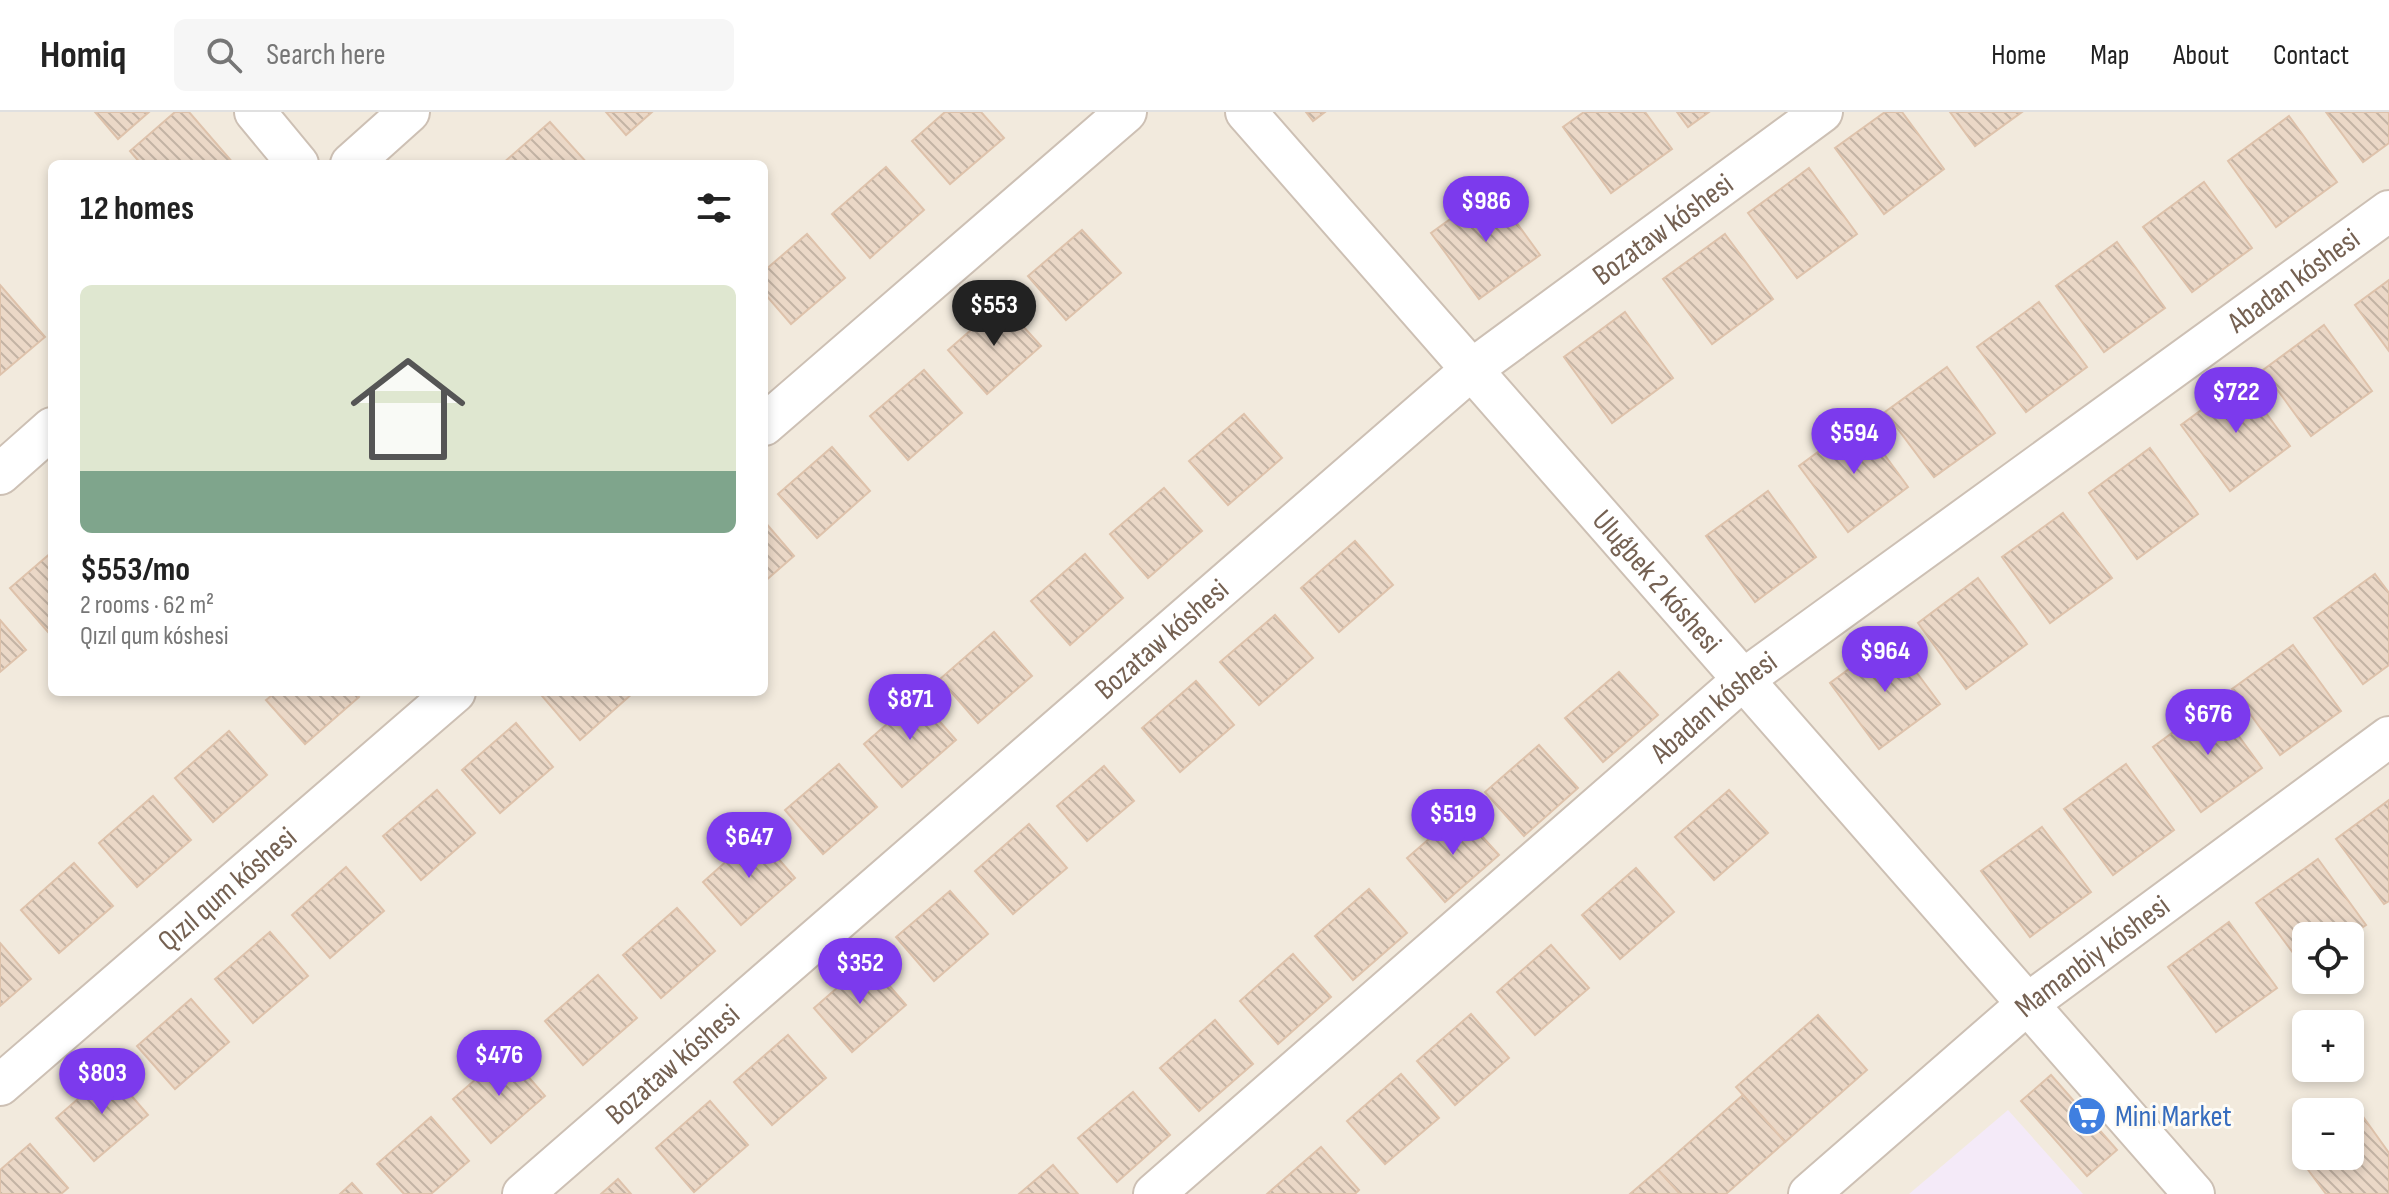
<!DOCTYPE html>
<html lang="en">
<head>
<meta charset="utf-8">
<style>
	:root { --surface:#fff; --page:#f6f6f6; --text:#222; --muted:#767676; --line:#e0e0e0; --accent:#7c3aed }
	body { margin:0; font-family:"Sofia Sans Condensed",sans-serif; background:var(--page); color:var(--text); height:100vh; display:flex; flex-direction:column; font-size:30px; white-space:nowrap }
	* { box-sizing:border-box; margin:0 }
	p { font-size:26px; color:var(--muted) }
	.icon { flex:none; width:44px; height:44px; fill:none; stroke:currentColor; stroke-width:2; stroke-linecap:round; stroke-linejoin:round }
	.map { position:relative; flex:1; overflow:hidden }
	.side { position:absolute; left:48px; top:48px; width:720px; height:536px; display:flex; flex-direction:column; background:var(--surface); border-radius:12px; box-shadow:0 4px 12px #0003 }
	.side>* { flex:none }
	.tools { position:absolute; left:2292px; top:810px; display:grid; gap:16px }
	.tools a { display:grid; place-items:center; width:72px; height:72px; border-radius:12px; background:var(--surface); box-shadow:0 4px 12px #0003; font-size:40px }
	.price { position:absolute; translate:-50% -68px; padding:0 18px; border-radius:28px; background:var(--accent); color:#fff; font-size:26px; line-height:52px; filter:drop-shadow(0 2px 4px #0008) }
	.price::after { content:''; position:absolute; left:50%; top:48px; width:24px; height:18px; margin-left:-12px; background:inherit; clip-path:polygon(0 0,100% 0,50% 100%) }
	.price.selected { background:#222; color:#fff }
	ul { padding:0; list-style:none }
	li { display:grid; align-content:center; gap:16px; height:424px; padding:0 32px }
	li span { display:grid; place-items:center; height:248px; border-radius:12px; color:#555 }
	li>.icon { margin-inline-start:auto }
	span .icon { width:144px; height:144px; fill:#fffc; stroke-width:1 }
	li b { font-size:34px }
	h2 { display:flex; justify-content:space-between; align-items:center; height:96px; padding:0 32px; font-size:34px }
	header { display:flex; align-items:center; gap:48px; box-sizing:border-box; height:112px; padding:0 40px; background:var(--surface); border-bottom:2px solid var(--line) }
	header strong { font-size:38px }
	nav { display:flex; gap:44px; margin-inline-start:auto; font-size:28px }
	.search { width:560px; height:72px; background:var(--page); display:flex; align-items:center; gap:20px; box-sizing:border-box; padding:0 28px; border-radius:12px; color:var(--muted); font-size:30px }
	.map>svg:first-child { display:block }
	.residential { fill:#f2eadd; fill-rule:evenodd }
	.education { fill:#f4eaf8 }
	.building { fill:url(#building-back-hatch); stroke:#dec2ab; stroke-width:2 }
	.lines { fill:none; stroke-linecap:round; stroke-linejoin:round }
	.minor-casing { stroke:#cdc0b4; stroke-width:44 }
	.minor { stroke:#fff; stroke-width:40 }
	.labels { text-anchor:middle; stroke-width:6; stroke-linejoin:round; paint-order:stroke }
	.street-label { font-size:30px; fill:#756152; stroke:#fefbf4 }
	.shop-label { font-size:30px; fill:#366cbe; stroke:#fefbf4; text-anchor:start }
</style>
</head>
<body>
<header>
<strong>Homiq</strong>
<div class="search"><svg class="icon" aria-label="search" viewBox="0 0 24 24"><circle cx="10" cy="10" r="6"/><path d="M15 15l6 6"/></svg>Search here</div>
<nav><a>Home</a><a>Map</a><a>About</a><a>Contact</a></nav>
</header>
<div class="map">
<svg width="2389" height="1082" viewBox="0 0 2389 1082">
	<defs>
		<pattern id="building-back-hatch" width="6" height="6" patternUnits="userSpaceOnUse" patternTransform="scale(2)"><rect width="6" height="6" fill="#ebd8c7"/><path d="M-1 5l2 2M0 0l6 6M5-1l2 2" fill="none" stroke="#c3b3a4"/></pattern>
	</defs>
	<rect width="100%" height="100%" fill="#fbf7ee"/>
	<path class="residential" d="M0,0H2389V1082H0ZM52,52H764V580H52ZM2306,824H2350V868H2306ZM2306,912H2350V956H2306ZM2306,1000H2350V1044H2306Z"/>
	<path class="education" d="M2008,998L2083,1082H1909Z"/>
	<g class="building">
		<path d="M95,0H149L118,27Z"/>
		<path d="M175,0H189L234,52H141L130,39Z"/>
		<path d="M606,0H652L626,23Z"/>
		<path d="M945,0H981L1004,26L950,72L912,29Z"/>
		<path d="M1306,0H1325L1313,9Z"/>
		<path d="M1584,0H1645L1672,37L1611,81L1563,15Z"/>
		<path d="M1677,0H1709L1688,15Z"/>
		<path d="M1885,0H1902L1944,57L1884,102L1835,36Z"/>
		<path d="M1950,0H2022L1975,34Z"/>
		<path d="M2326,0H2389V31L2363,50Z"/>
		<path d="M2289,4L2337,70L2276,115L2228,49Z"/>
		<path d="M550,10L588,52H502Z"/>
		<path d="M886,55L924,98L870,146L832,102Z"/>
		<path d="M1809,56L1857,122L1797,166L1748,101Z"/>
		<path d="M2204,70L2252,136L2192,180L2143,115Z"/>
		<path d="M1492,77L1540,143L1479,187L1431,121Z"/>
		<path d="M1082,118L1121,161L1066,208L1028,164Z"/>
		<path d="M807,122L845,166L791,212L764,181V159Z"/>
		<path d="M1725,122L1773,187L1712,232L1663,167Z"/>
		<path d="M2117,130L2165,196L2104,240L2056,174Z"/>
		<path d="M2389,168V239L2355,193Z"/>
		<path d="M0,173L45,225L0,263Z"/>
		<path d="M2039,190L2087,255L2026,300L1977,235Z"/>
		<path d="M1002,191L1041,234L987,282L948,238Z"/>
		<path d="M1625,200L1673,266L1612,311L1564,245Z"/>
		<path d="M2324,213L2372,279L2311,324L2263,258Z"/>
		<path d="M1947,255L1995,321L1934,365L1885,300Z"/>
		<path d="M924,258L962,301L908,348L870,304Z"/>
		<path d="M2242,268L2290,334L2230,379L2181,313Z"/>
		<path d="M1244,302L1282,346L1228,393L1189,349Z"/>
		<path d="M1860,309L1908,375L1848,420L1799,354Z"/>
		<path d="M832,335L870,379L817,426L778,382Z"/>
		<path d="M2150,336L2198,402L2137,447L2089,381Z"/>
		<path d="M1164,376L1202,419L1148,466L1110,422Z"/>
		<path d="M1768,379L1816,445L1755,490L1706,424Z"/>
		<path d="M2063,401L2112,466L2050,511L2002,445Z"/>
		<path d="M764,409L794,444L764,470Z"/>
		<path d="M1355,429L1393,473L1339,520L1301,476Z"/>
		<path d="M52,440V516L48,520L10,476Z"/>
		<path d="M1085,442L1123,486L1070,533L1031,489Z"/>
		<path d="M2375,462L2389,481V553L2363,572L2314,506Z"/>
		<path d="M1978,466L2027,532L1966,577L1918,511Z"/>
		<path d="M1275,503L1313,546L1259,593L1220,550Z"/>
		<path d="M0,508L26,538L0,560Z"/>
		<path d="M994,520L1032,564L978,611L940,567Z"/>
		<path d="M1891,526L1940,592L1879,637L1830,571Z"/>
		<path d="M2293,533L2341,599L2280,643L2232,577Z"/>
		<path d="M1619,560L1658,603L1603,650L1565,606Z"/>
		<path d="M1196,569L1234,613L1180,660L1142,616Z"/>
		<path d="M276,580H354L359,585L305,632L266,588Z"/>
		<path d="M547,580H632L633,581L580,628L542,584Z"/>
		<path d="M918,585L956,628L902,675L864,632Z"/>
		<path d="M2214,590L2262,656L2201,700L2153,635Z"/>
		<path d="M516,611L553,655L500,701L462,658Z"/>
		<path d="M229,619L267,663L213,710L175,666Z"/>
		<path d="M1539,633L1578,676L1524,724L1485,680Z"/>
		<path d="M839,652L877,695L823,742L785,698Z"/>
		<path d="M2126,652L2174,718L2113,763L2064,697Z"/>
		<path d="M1104,654L1134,689L1087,729L1057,694Z"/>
		<path d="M437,678L475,721L421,768L383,724Z"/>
		<path d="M1729,678L1768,721L1714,768L1675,725Z"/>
		<path d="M153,684L191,728L137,775L99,731Z"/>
		<path d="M2389,688V789L2384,792L2336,727Z"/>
		<path d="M1460,700L1499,743L1445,790L1407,746Z"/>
		<path d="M1029,712L1067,756L1013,802L975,759Z"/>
		<path d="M2042,715L2091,780L2030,825L1981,759Z"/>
		<path d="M757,722L795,766L741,813L703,770Z"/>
		<path d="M2318,747L2366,813L2350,824H2306L2305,857L2256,791Z"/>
		<path d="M74,751L113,794L59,841L21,798Z"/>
		<path d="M346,755L384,799L330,846L292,803Z"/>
		<path d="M1636,756L1674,800L1620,847L1582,803Z"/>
		<path d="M1369,777L1407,821L1353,868L1315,824Z"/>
		<path d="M950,779L988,822L934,869L896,825Z"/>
		<path d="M677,796L715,839L661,886L623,843Z"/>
		<path d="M2229,810L2277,876L2216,920L2168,855Z"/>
		<path d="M270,820L308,864L253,911L215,867Z"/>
		<path d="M0,831L31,867L0,894Z"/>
		<path d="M1551,833L1589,876L1535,923L1497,880Z"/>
		<path d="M1293,842L1331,885L1278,932L1240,889Z"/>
		<path d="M868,849L906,893L852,940L814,896Z"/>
		<path d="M598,863L637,906L583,953L545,909Z"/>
		<path d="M191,887L229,930L175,977L137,934Z"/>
		<path d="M1471,902L1509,946L1455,993L1417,949Z"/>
		<path d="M1818,903L1867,958L1785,1030L1736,975Z"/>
		<path d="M1215,908L1253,952L1199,999L1160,956Z"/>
		<path d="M788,923L826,966L772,1013L734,970Z"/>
		<path d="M507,940L545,984L491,1031L453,987Z"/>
		<path d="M110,959L148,1003L94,1049L56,1006Z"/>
		<path d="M1401,962L1439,1006L1385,1052L1347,1009Z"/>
		<path d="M2051,963L2117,1038L2087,1064L2021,989Z"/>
		<path d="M1133,980L1170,1023L1117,1070L1078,1026Z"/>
		<path d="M1743,983L1785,1030L1726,1082H1680L1658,1058Z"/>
		<path d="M710,989L748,1033L694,1080L656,1036Z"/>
		<path d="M431,1005L469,1049L431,1082H404L377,1052Z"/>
		<path d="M2364,1006L2389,1041V1082H2326L2303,1051L2312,1044H2350V1017Z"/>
		<path d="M30,1032L68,1076L61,1082H0V1058Z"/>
		<path d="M1321,1035L1359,1078L1355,1082H1267Z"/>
		<path d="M1053,1053L1078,1082H1019Z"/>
		<path d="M1658,1058L1680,1082H1630Z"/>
		<path d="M618,1067L631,1082H601Z"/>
		<path d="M352,1071L362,1082H340Z"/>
	</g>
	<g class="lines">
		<defs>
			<g id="minor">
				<path d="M255,0L298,52"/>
				<path id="s1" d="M1246,0L2194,1082"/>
				<path d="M351,52L409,0"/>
				<path d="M764,313L1126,0"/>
				<path d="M0,362L52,316"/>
				<path id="s2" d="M0,973L455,580"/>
				<path id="s3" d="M523,1082L1471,258L1822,0"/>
				<path id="s4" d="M1154,1082L1744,567L2389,99"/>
				<path id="s5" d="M1809,1082L2026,893L2389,625"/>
			</g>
		</defs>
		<use href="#minor" class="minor-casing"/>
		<use href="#minor" class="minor"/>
	</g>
	<defs>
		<symbol id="supermarket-disc" viewBox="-11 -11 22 22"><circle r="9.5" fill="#3f7fe0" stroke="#fefbf4"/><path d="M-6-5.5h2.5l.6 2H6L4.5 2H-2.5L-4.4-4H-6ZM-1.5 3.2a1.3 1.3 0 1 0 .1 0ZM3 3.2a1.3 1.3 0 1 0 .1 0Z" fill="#fff"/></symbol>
	</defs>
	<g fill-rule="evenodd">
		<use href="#supermarket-disc" x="2065" y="982" width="44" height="44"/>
	</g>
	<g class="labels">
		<g class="street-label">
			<text dy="10" stroke="none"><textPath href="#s3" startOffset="1494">Bozataw kóshesi</textPath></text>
			<text dy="10" stroke="none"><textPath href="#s4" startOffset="1462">Abadan kóshesi</textPath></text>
			<text dy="10" stroke="none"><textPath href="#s1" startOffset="624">Uluǵbek 2 kóshesi</textPath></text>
			<text dy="10" stroke="none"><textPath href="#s3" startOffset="846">Bozataw kóshesi</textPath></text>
			<text dy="10" stroke="none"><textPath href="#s4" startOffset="742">Abadan kóshesi</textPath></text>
			<text dy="10" stroke="none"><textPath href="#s2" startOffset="300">Qızıl qum kóshesi</textPath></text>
			<text dy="10" stroke="none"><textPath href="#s5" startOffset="370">Mamanbiy kóshesi</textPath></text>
			<text dy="10" stroke="none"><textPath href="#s3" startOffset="198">Bozataw kóshesi</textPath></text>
		</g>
		<g class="shop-label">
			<text x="2115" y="1014">Mini Market</text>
		</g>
	</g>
</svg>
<div class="tools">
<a><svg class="icon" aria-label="locate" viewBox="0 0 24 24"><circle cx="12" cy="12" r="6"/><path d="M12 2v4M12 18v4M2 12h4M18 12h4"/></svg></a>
<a>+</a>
<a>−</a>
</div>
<b class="price" style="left:1486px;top:132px">$986</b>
<b class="price selected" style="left:994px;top:236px">$553</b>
<b class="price" style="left:2236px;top:323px">$722</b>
<b class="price" style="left:1854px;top:364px">$594</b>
<b class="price" style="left:1885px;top:582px">$964</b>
<b class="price" style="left:910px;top:630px">$871</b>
<b class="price" style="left:2208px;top:645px">$676</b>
<b class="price" style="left:1453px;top:745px">$519</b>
<b class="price" style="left:749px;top:768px">$647</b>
<b class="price" style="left:860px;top:894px">$352</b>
<b class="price" style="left:499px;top:986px">$476</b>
<b class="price" style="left:102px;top:1004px">$803</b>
<section class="side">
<h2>12 homes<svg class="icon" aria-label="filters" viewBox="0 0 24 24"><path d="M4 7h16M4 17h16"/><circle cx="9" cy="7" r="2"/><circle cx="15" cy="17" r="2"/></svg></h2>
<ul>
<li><span style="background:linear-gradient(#dfe7d0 75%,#7fa58c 0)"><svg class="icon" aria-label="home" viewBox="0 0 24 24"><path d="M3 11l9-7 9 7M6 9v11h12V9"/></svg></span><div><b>$553/mo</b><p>2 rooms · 62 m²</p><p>Qızıl qum kóshesi</p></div></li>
</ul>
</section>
</div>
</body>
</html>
